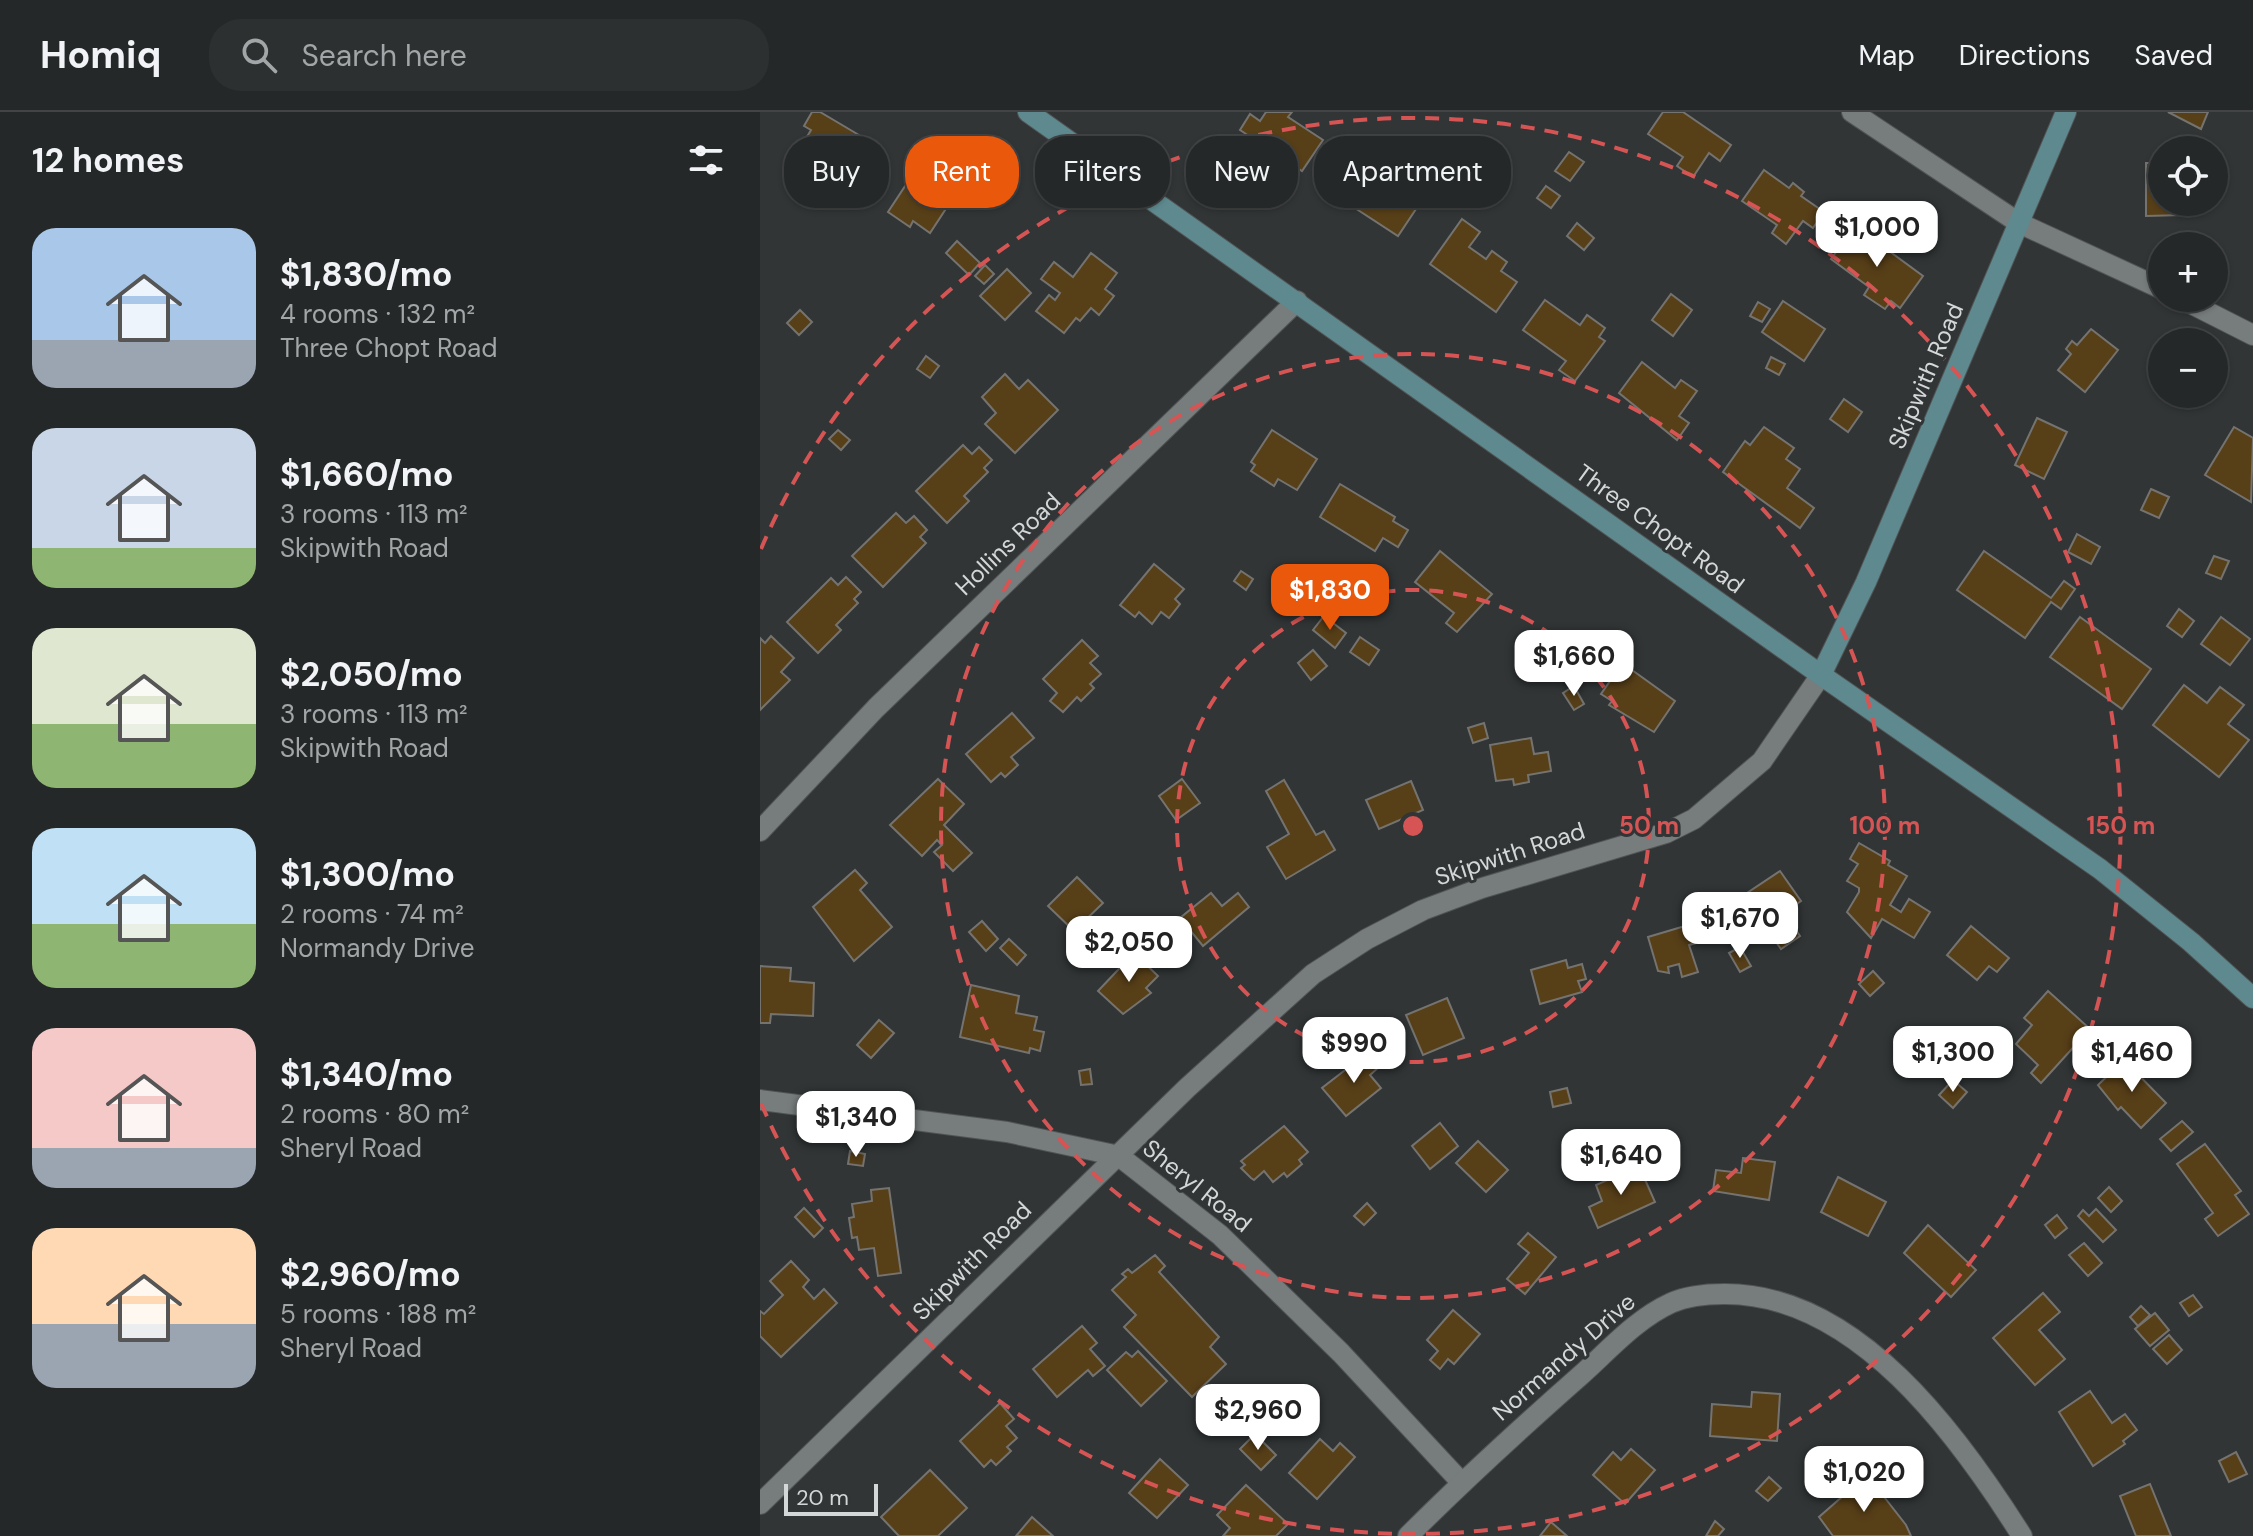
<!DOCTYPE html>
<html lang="en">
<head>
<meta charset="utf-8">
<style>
	:root { --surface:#252828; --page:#2d3030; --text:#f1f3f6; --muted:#a3a6a8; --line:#424445; --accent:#ea580c }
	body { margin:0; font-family:"DM Sans",sans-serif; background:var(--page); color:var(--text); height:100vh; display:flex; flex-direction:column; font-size:30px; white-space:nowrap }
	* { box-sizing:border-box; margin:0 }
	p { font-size:26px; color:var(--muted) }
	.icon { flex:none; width:44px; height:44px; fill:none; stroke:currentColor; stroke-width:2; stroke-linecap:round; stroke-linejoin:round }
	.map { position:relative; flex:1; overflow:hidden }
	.drawer { display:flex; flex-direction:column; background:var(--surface); width:760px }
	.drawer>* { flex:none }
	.banner { position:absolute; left:24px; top:24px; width:760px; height:72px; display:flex; gap:16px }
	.controls { position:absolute; left:1388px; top:24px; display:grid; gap:16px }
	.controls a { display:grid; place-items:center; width:80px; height:80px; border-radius:50%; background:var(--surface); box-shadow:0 2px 6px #0004,0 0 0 2px var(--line); font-size:40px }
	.scale { position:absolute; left:24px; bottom:20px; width:94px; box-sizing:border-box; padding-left:8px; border:4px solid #d4d7d7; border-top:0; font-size:22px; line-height:28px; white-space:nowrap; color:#d4d7d7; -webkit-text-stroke:6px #313536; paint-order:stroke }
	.price { position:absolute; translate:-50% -68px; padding:0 18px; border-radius:16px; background:#fff; color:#222; font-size:26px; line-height:52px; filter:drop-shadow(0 2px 4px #0008) }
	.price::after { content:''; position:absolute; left:50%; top:48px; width:24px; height:18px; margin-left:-12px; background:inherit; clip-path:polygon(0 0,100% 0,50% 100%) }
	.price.on { background:var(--accent); color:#fff }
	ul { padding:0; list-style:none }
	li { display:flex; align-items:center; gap:24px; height:200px; padding:0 32px }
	li span { display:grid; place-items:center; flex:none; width:224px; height:160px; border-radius:24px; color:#555 }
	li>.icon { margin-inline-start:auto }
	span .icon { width:96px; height:96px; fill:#fffc; stroke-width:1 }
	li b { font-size:34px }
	h2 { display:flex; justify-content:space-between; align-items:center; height:96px; padding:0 32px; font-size:34px }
	.tag { padding:0 28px; border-radius:32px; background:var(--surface); box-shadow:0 2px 6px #0004,0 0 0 2px var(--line); font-size:28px; line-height:72px }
	.tag.on { background:var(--accent); color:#fff }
	header { display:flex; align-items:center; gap:48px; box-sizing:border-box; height:112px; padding:0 40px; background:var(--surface); border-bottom:2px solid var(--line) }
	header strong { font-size:38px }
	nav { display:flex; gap:44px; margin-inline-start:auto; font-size:28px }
	.search { width:560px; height:72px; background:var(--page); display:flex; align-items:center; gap:20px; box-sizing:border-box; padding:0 28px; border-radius:32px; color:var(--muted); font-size:30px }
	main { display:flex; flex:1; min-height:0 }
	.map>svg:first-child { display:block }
	.building { fill:#573f18; stroke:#75736f; stroke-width:2 }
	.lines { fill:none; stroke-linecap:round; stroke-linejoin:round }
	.minor-casing { stroke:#515455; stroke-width:22 }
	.secondary-casing { stroke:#515455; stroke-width:22 }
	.minor { stroke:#777c7c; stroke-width:20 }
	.secondary { stroke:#5e8a8f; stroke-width:20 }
	.ring { fill:none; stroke:#d65454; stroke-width:4; stroke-dasharray:14 10 }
	.labels { text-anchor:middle; stroke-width:6; stroke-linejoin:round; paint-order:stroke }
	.street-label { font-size:24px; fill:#d4d7d7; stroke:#313536 }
	.centre { fill:#d65454; stroke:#313536; stroke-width:4 }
	.ring-label { font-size:24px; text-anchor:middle; font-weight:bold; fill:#d65454; stroke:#313536; stroke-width:6; stroke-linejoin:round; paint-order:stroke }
</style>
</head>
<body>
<header>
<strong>Homiq</strong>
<div class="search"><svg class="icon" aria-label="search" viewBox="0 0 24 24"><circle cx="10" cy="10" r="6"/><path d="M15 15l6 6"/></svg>Search here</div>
<nav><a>Map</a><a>Directions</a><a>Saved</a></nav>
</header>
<main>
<section class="drawer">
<h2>12 homes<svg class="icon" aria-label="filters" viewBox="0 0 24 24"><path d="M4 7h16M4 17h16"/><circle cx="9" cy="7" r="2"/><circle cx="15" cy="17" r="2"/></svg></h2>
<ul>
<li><span style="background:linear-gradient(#a9c7e8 70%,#9aa5b1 0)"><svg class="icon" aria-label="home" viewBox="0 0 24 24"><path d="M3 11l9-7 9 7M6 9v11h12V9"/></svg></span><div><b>$1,830/mo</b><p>4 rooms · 132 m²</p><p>Three Chopt Road</p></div></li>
<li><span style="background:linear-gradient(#c9d6e8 75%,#8fb573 0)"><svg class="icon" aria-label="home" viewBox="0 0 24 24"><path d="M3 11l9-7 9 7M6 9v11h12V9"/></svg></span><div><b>$1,660/mo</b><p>3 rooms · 113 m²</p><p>Skipwith Road</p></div></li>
<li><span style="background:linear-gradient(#dfe7d0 60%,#8fb573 0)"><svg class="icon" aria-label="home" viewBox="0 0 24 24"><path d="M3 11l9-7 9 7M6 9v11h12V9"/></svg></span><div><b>$2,050/mo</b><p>3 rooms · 113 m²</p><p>Skipwith Road</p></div></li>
<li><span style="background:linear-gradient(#bfe0f5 60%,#8fb573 0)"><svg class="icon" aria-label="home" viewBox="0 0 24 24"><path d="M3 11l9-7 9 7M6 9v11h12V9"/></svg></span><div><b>$1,300/mo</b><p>2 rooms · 74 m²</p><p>Normandy Drive</p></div></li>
<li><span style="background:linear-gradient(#f6c9c9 75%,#9aa5b1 0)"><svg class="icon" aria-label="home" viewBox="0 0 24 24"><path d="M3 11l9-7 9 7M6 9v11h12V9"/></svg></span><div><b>$1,340/mo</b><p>2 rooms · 80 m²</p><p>Sheryl Road</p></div></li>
<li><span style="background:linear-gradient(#ffd9b3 60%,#9aa5b1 0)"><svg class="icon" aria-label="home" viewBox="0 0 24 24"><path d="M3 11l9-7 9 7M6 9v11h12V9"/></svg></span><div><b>$2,960/mo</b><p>5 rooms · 188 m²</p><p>Sheryl Road</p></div></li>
</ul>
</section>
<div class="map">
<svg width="1493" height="1424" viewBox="0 0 1493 1424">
	<rect width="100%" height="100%" fill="#313536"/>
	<g class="building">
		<path d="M52,0H60L104,26L82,64L67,55L58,71L30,54L51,18L44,14Z"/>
		<path d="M506,0H532L528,5L563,28L542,59L480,18L490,2L500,9Z"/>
		<path d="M903,0H923L971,33L960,49L949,41L933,65L917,54L923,45L888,22Z"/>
		<path d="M1408,0H1448L1441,17Z"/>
		<path d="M809,40L824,50L810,69L795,59Z"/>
		<path d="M612,49L630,61L625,68L660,91L638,124L575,83L587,65L597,72Z"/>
		<path d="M1386,51H1402V90H1423V103L1386,104Z"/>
		<path d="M169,58L187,70L182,78L193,86L170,121L153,109L150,115L128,100L155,59L164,66Z"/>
		<path d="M1004,58L1029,76L1033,71L1044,80L1041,84L1064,100L1053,116L1043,109L1026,132L1012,121L1017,113L982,89Z"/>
		<path d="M786,74L800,84L791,96L777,86Z"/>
		<path d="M702,107L720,120L709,135L726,147L732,139L747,150L741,159L757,170L736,200L670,152Z"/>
		<path d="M817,111L834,126L824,138L807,124Z"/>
		<path d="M1095,114L1163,164L1140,196L1131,189L1125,197L1104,183L1109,175L1071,147Z"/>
		<path d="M197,129L220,151L209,163L186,141Z"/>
		<path d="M331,141L357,161L345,177L354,184L339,203L331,196L320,209L316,206L304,221L276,199L289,183L295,188L300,181L281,167L294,150L313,165Z"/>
		<path d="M225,153L234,162L224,172L215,164Z"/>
		<path d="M247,157L271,181L245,208L220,184Z"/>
		<path d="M911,182L932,198L913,224L892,208Z"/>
		<path d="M785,188L820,213L827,203L845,216L839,225L845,229L815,269L799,258L806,249L763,218Z"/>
		<path d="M1023,189L1065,217L1044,249L1002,220Z"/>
		<path d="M998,190L1010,197L1002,210L990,204Z"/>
		<path d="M40,198L52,210L39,223L27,211Z"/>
		<path d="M1331,217L1358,238L1325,280L1298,258L1311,242L1306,237L1312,229L1317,233Z"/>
		<path d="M166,244L179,254L170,266L157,257Z"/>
		<path d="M1011,245L1025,252L1019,263L1006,256Z"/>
		<path d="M882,250L915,276L921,268L937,279L919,304L929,311L917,328L859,281Z"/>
		<path d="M245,262L259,277L268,268L298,298L255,341L225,312L236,301L222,285Z"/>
		<path d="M1084,287L1102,300L1088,320L1070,307Z"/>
		<path d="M1277,306L1307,320L1284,367L1255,353Z"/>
		<path d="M1004,315L1034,336L1026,347L1040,357L1027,376L1054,396L1040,416L963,360L985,329L990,333Z"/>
		<path d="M1474,315L1493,326L1491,390L1445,363Z"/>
		<path d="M78,318L90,328L81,338L69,327Z"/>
		<path d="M512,318L557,347L537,378L518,367L514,374L491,359L495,353L491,350Z"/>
		<path d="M203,333L212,342L219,335L232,348L224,356L228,360L204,384L209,389L187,411L156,379Z"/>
		<path d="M580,372L635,405L633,409L648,418L638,435L623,426L615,439L560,405Z"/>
		<path d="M1391,377L1409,385L1399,406L1381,398Z"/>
		<path d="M136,401L146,411L154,404L167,418L160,425L166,431L123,475L92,444Z"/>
		<path d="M1317,422L1340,435L1331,452L1308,440Z"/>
		<path d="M680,439L732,482L697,520L686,511L694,501L655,470Z"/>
		<path d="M1224,439L1291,486L1304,469L1315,477L1301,497L1291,490L1265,526L1197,478Z"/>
		<path d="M1454,444L1469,449L1461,467L1446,461Z"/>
		<path d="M394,452L424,477L415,487L420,492L409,506L401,500L392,512L379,500L375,505L360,493Z"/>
		<path d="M481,459L493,467L486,478L474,469Z"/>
		<path d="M86,465L101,480L94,487L98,491L76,513L81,518L58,541L27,510L71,466L78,473Z"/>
		<path d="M1419,497L1434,509L1422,525L1407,514Z"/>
		<path d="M564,504L586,521L575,536L553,518Z"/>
		<path d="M1320,505L1391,557L1362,597L1290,545Z"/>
		<path d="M1461,505L1490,527L1470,553L1441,532Z"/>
		<path d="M11,524L34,546L21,560L30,568L0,598V526L5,531Z"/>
		<path d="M600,525L619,538L609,553L590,540Z"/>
		<path d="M322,528L338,544L330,551L341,562L330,572L334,576L321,589L317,585L303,600L290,589L297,581L283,567Z"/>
		<path d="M553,538L567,554L551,568L538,551Z"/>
		<path d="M847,540L915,589L894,620L849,593L852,589L841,582L850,569L834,558Z"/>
		<path d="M1424,573L1447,591L1460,575L1484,593L1468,612L1489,628L1459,665L1393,613Z"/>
		<path d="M814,574L824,592L814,598L803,581Z"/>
		<path d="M252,601L274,626L251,645L258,653L245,665L241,661L231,670L206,642Z"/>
		<path d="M724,611L728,626L713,631L708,616Z"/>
		<path d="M771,626L774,642L788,640L791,659L768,663L769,670L754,673L753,667L736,669L730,633Z"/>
		<path d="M178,667L204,692L184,713L212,741L193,759L174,740L182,733L177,728L162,744L130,713Z"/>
		<path d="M422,667L440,691L416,708L399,684Z"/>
		<path d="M524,668L556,723L564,719L575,738L526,767L507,735L529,722L506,679Z"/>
		<path d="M651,669L663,698L619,717L606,688Z"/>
		<path d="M1099,731L1130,749L1128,753L1147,764L1130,793L1141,800L1149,787L1170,800L1154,826L1122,807L1111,826L1087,800L1099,780V776L1087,769L1098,752L1090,747Z"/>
		<path d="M95,758L107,771L100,778L132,815L94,849L53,795Z"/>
		<path d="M1020,759L1041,789L1024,801L1040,824L1021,837L1008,819L990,831L966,795Z"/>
		<path d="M317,765L343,791L314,819L288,794Z"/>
		<path d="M451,781L462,794L478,781L489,795L443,834L420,806Z"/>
		<path d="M222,809L238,827L226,839L209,820Z"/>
		<path d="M935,811L940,830L929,833L938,860L922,865L919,852L908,855L909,861L898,859L888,825Z"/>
		<path d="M1211,814L1249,846L1237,860L1229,854L1217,868L1187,843Z"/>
		<path d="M249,827L266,843L257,853L240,836Z"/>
		<path d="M980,835L991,854L980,860L969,841Z"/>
		<path d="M374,841L398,864L386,876L391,881L363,902L338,879Z"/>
		<path d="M806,848L808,856L822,852L826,867L818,869L822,880L780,892L771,858Z"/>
		<path d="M0,854L31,856L30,869L54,871L53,904L11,902L10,911H0Z"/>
		<path d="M1113,859L1124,871L1110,884L1099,872Z"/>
		<path d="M211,873L259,884L256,901L277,905L274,918L284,920L280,939L270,936L269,941L200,925Z"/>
		<path d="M1288,879L1330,917L1281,971L1271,961L1278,953L1256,932L1272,913L1264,906Z"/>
		<path d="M687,886L704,926L663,943L646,903Z"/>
		<path d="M119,908L134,921L111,946L97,933Z"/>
		<path d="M607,941L619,955L610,963L621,976L586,1004L562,976Z"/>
		<path d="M1364,948L1406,991L1381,1016L1361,995L1358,998L1338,973Z"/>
		<path d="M330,957L332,972L321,973L319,959Z"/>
		<path d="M1193,968L1207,980L1193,996L1179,983Z"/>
		<path d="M807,976L811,991L793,995L790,980Z"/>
		<path d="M1422,1009L1433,1020L1411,1039L1400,1027Z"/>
		<path d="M680,1011L698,1034L670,1057L652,1034Z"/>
		<path d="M524,1014L548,1040L539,1048L542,1052L527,1065L524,1061L513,1070L504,1059L494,1068L491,1066L481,1056L485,1053L481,1049Z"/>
		<path d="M718,1029L748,1058L726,1080L696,1051Z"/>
		<path d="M1445,1032L1481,1079L1475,1083L1489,1102L1458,1124L1445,1107L1453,1101L1417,1052Z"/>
		<path d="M90,1039L105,1042L103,1054L88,1052Z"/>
		<path d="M983,1046L1015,1050L1009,1088L953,1079L956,1058L981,1061Z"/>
		<path d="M879,1054L895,1090L838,1116L829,1095L842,1089L836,1073Z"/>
		<path d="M1078,1065L1126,1090L1108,1124L1061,1100Z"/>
		<path d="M1349,1075L1362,1089L1351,1100L1338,1086Z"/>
		<path d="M129,1076L141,1161L118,1164L114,1136L99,1138L97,1125L92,1126L89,1106L94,1105L92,1092L112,1089L111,1078Z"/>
		<path d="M607,1091L616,1101L604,1113L594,1104Z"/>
		<path d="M44,1096L63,1116L54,1125L35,1105Z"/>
		<path d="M1336,1097L1356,1118L1343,1130L1318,1104L1323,1098L1329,1104Z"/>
		<path d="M1297,1103L1307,1116L1295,1126L1285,1113Z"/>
		<path d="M1168,1113L1216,1158L1191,1185L1144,1141Z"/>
		<path d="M768,1121L796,1145L765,1182L747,1167L769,1141L758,1132Z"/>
		<path d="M1324,1131L1342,1151L1328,1164L1309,1143Z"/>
		<path d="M395,1143L405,1154L399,1160L459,1225L450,1235L466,1252L432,1285L364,1215L376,1203L352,1178L366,1165L362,1162L368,1157L372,1161Z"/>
		<path d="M31,1149L49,1168L43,1175L54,1187L64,1177L77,1191L21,1245L0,1224V1199L4,1202L23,1183L10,1169Z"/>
		<path d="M1283,1181L1300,1200L1279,1218L1305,1247L1275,1273L1233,1226Z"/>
		<path d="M1433,1183L1442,1195L1429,1204L1420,1191Z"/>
		<path d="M1381,1194L1390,1203L1378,1214L1370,1205Z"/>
		<path d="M693,1198L720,1222L694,1252L688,1247L680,1257L670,1248L678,1239L667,1228Z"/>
		<path d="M1395,1201L1409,1218L1390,1234L1375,1217Z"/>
		<path d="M322,1214L337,1231L330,1237L345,1254L333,1264L328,1258L297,1285L273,1257Z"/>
		<path d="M1409,1223L1422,1238L1407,1252L1393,1237Z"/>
		<path d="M378,1239L407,1269L381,1294L347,1258L366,1240L372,1245Z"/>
		<path d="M1330,1279L1352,1311L1365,1302L1377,1318L1363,1329L1365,1332L1333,1354L1299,1300Z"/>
		<path d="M992,1280L1020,1282L1017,1329L950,1324L952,1292L991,1295Z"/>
		<path d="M240,1291L254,1307L246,1314L257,1326L247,1335L251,1339L236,1353L231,1348L224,1355L200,1329Z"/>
		<path d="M495,1322L516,1343L501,1358L480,1337Z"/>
		<path d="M560,1327L573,1339L580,1331L595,1345L557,1387L529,1361Z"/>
		<path d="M871,1337L895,1358L865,1392L833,1363L853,1340L861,1348Z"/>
		<path d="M1476,1340L1487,1362L1469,1370L1459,1349Z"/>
		<path d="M400,1347L428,1373L397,1406L369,1381Z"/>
		<path d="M170,1358L207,1396L178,1424H139L121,1405Z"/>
		<path d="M1107,1363L1146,1413L1151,1424H1073L1059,1405Z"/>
		<path d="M1009,1365L1021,1376L1008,1389L996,1379Z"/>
		<path d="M1390,1372L1411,1424H1376L1360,1384Z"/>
		<path d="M486,1373L528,1412L516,1424H463L470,1416L457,1403Z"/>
		<path d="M272,1405L293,1424H256Z"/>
		<path d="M955,1409L964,1417L958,1424H946Z"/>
		<path d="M791,1410L807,1424H780Z"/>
	</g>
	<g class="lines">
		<defs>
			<g id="minor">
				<path d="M1092,0L1259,111L1402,177"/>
				<path d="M1420,186L1493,223"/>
				<path d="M0,719L116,596L537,189"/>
				<path d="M0,988L247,1020L359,1044L460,1123L581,1241L702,1371"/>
				<path d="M0,1392L427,976L553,862L607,827L663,798L722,776L906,721L934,707L1002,649L1061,563"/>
				<path d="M648,1424C704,1368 762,1315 821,1263C849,1238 876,1207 911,1191C927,1184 947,1182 964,1182C1097,1181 1199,1324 1262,1424"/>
			</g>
			<g id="secondary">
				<path d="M268,0L1061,563L1340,757L1431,830L1493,886"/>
				<path d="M1061,563L1106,470L1306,0"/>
			</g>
		</defs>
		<use href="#minor" class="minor-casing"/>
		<use href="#secondary" class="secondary-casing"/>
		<use href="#minor" class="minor"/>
		<use href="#secondary" class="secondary"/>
	</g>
	<g class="ring">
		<circle cx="653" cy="714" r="236"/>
		<circle cx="653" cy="714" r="472"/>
		<path d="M1 437A708 708 0 1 1 1 991"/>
	</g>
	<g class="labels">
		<g class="street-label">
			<text transform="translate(1166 264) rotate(-67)" y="8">Skipwith Road</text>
			<text transform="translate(900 417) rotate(36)" y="8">Three Chopt Road</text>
			<text transform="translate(248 432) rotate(-44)" y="8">Hollins Road</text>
			<text transform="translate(750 742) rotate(-18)" y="8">Skipwith Road</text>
			<text transform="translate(437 1074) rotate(39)" y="8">Sheryl Road</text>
			<text transform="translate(212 1149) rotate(-45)" y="8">Skipwith Road</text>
			<text transform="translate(804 1245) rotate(-41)" y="8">Normandy Drive</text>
		</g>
	</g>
	<circle cx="653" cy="714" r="12" class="centre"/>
	<g class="ring-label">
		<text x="889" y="722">50 m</text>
		<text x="1125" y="722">100 m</text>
		<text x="1361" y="722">150 m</text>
	</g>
</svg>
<div class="controls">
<a><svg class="icon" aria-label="locate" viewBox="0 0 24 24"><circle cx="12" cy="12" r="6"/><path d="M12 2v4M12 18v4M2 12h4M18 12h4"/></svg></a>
<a>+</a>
<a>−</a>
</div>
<div class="scale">20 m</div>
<b class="price" style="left:1117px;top:157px">$1,000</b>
<b class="price on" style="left:570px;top:520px">$1,830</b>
<b class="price" style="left:814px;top:586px">$1,660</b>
<b class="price" style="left:980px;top:848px">$1,670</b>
<b class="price" style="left:369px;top:872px">$2,050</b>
<b class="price" style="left:594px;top:973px">$990</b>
<b class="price" style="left:1193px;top:982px">$1,300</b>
<b class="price" style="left:1372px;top:982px">$1,460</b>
<b class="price" style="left:96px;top:1047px">$1,340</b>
<b class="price" style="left:861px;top:1085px">$1,640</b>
<b class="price" style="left:498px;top:1340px">$2,960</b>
<b class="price" style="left:1104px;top:1402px">$1,020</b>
<div class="banner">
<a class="tag">Buy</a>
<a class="tag on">Rent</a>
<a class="tag">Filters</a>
<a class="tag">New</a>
<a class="tag">Apartment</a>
</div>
</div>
</main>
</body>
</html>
